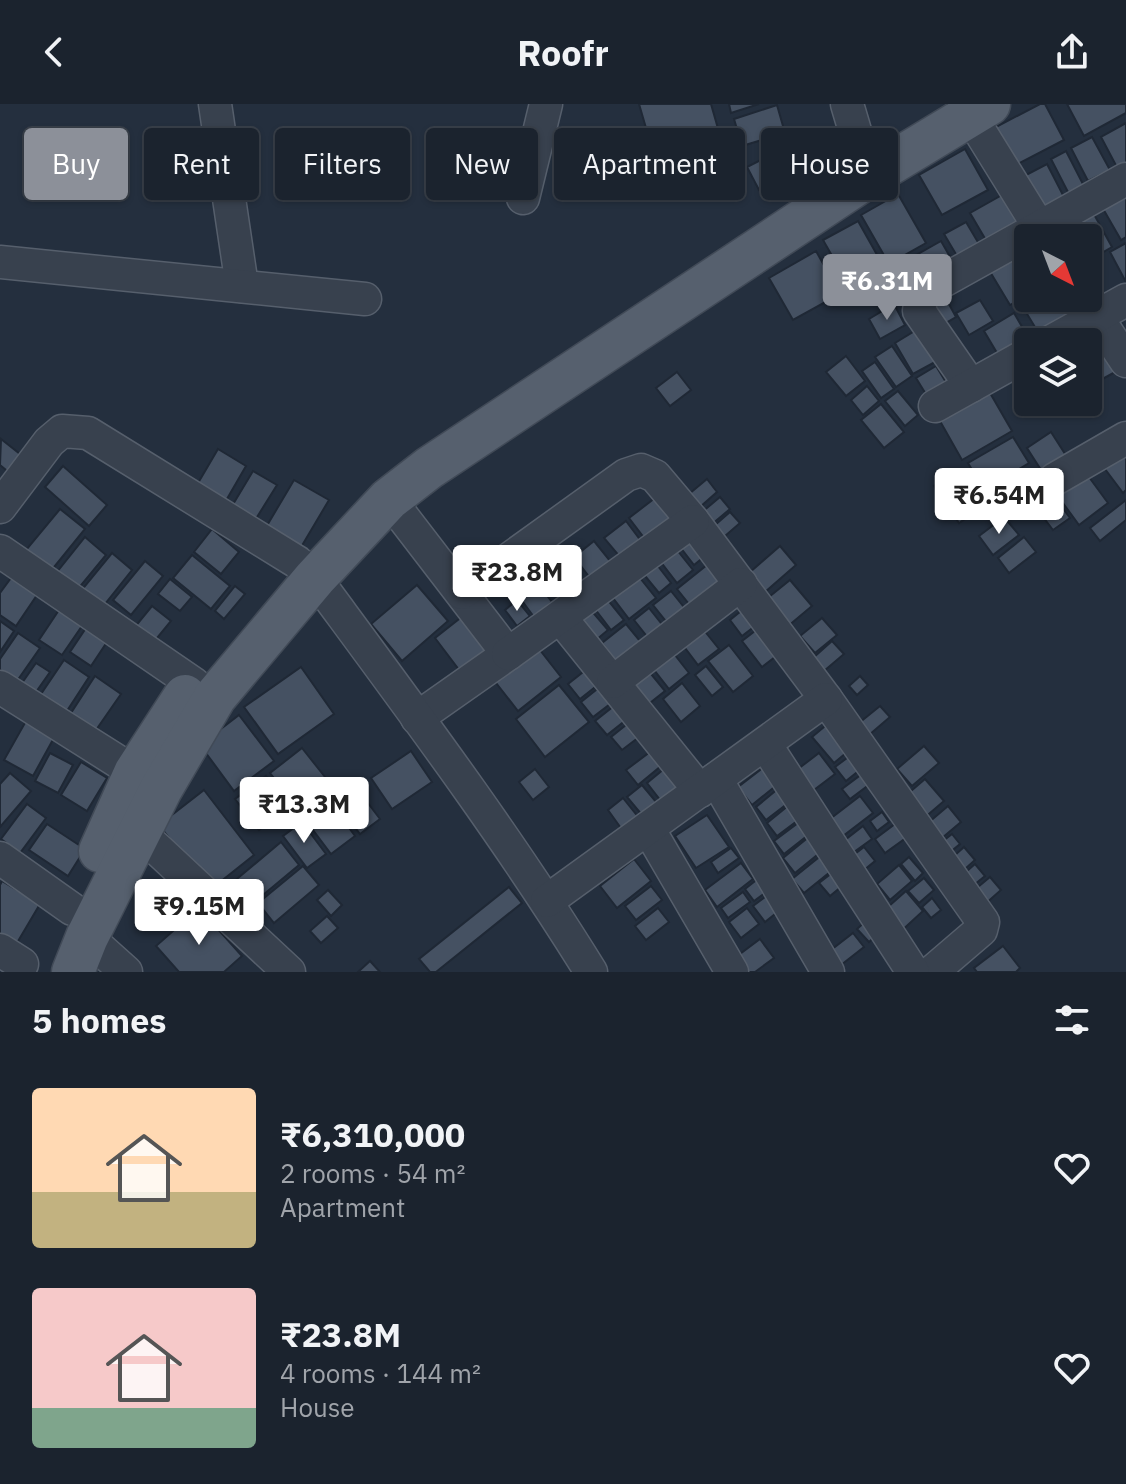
<!DOCTYPE html>
<html lang="en">
<head>
<meta charset="utf-8">
<style>
	:root { --surface:#1b232e; --page:#242b36; --text:#f1f3f6; --muted:#a0a4aa; --line:#39404a; --accent:#8c9099 }
	body { margin:0; font-family:"IBM Plex Sans",sans-serif; background:var(--page); color:var(--text); height:100vh; display:flex; flex-direction:column; font-size:30px; white-space:nowrap }
	* { box-sizing:border-box; margin:0 }
	p { font-size:26px; color:var(--muted) }
	.icon { flex:none; width:44px; height:44px; fill:none; stroke:currentColor; stroke-width:2; stroke-linecap:round; stroke-linejoin:round }
	.map { position:relative; height:868px; overflow:hidden }
	.drawer { display:flex; flex-direction:column; background:var(--surface); flex:1 }
	.drawer>* { flex:none }
	.hud { position:absolute; left:24px; top:24px; width:1078px; height:72px; display:flex; gap:16px }
	.needle { width:52px; rotate:138deg }
	.tools { position:absolute; left:1014px; top:120px; display:grid; gap:16px }
	.tools a { display:grid; place-items:center; width:88px; height:88px; border-radius:8px; background:var(--surface); box-shadow:0 2px 6px #0004,0 0 0 2px var(--line); font-size:40px }
	.price { position:absolute; translate:-50% -68px; padding:0 18px; border-radius:8px; background:#fff; color:#222; font-size:26px; line-height:52px; filter:drop-shadow(0 2px 4px #0008) }
	.price::after { content:''; position:absolute; left:50%; top:48px; width:24px; height:18px; margin-left:-12px; background:inherit; clip-path:polygon(0 0,100% 0,50% 100%) }
	.price.selected { background:var(--accent); color:#fff }
	ul { padding:0; list-style:none }
	li { display:flex; align-items:center; gap:24px; height:200px; padding:0 32px }
	li span { display:grid; place-items:center; flex:none; width:224px; height:160px; border-radius:8px; color:#555 }
	li>.icon { margin-inline-start:auto }
	span .icon { width:96px; height:96px; fill:#fffc; stroke-width:1 }
	li b { font-size:34px }
	h2 { display:flex; justify-content:space-between; align-items:center; height:96px; padding:0 32px; font-size:34px }
	.tag { padding:0 28px; border-radius:8px; background:var(--surface); box-shadow:0 2px 6px #0004,0 0 0 2px var(--line); font-size:28px; line-height:72px }
	.tag.selected { background:var(--accent); color:#fff }
	header { display:flex; justify-content:space-between; align-items:center; height:104px; padding:0 32px; background:var(--surface); font-size:36px; font-weight:700 }
	.map>svg:first-child { display:block }
	.building { fill:#455162; stroke:#1f2835; stroke-width:2 }
	.lines { fill:none; stroke-linecap:round; stroke-linejoin:round }
	.minor-casing { stroke:#565f6c; stroke-width:35 }
	.major-casing { stroke:#414a57; stroke-width:45 }
	.minor { stroke:#38414e; stroke-width:32 }
	.major { stroke:#56606e; stroke-width:42 }
</style>
</head>
<body>
<header><svg class="icon" aria-label="back" viewBox="0 0 24 24"><path d="M15 5l-7 7 7 7"/></svg>Roofr<svg class="icon" aria-label="share" viewBox="0 0 24 24"><path d="M12 15V3M7 8l5-5 5 5M5 13v7h14v-7"/></svg></header>
<div class="map">
<svg width="1126" height="868" viewBox="0 0 1126 868">
	<rect width="100%" height="100%" fill="#242f3e"/>
	<g class="building">
		<path d="M639,0H711L719,28L653,48Z"/>
		<path d="M729,0H759L731,9Z"/>
		<path d="M1040,0H1045L1064,36L1014,62L994,24Z"/>
		<path d="M1067,0H1126V9L1084,32Z"/>
		<path d="M777,1L785,29L742,42L734,15Z"/>
		<path d="M1126,19V66L1120,69L1101,33Z"/>
		<path d="M1092,33L1110,66L1088,77L1071,44Z"/>
		<path d="M786,43L798,67L759,86L747,63Z"/>
		<path d="M965,45L988,86L942,111L919,71Z"/>
		<path d="M1066,47L1085,84L1070,92L1051,55Z"/>
		<path d="M1047,60L1064,93L1044,104L1026,71Z"/>
		<path d="M898,90L926,139L889,160L861,111Z"/>
		<path d="M1002,91L1022,125L990,143L970,109Z"/>
		<path d="M1126,91V133L1121,136L1102,103Z"/>
		<path d="M1090,103L1112,143L1088,157V134H1065L1058,121Z"/>
		<path d="M858,117L885,165L851,185L823,136Z"/>
		<path d="M966,118L982,145L960,157L944,130Z"/>
		<path d="M1028,136V191L1010,201L986,161Z"/>
		<path d="M941,137L953,158L922,176L909,155Z"/>
		<path d="M1126,139V178L1110,148Z"/>
		<path d="M816,147L840,190L793,216L769,174Z"/>
		<path d="M903,163L915,184L891,198L879,176Z"/>
		<path d="M944,191L956,213L930,228L917,206Z"/>
		<path d="M1032,194H1061L1073,214L1041,233L1021,200Z"/>
		<path d="M980,196L993,217L969,231L956,209Z"/>
		<path d="M894,200L905,221L880,235L869,215Z"/>
		<path d="M1014,209L1031,238L1003,259L984,227Z"/>
		<path d="M1091,222L1117,267L1088,283V238H1063Z"/>
		<path d="M918,225L937,257L913,270L895,239Z"/>
		<path d="M892,242L912,272L896,283L875,253Z"/>
		<path d="M846,252L865,277L846,292L826,268Z"/>
		<path d="M875,258L894,285L881,294L862,267Z"/>
		<path d="M936,262L952,288L932,300L916,274Z"/>
		<path d="M677,268L691,286L670,302L656,284Z"/>
		<path d="M867,282L879,297L863,311L851,296Z"/>
		<path d="M986,282L1012,327L962,356L936,310Z"/>
		<path d="M898,287L918,311L905,322L885,297Z"/>
		<path d="M881,300L904,328L884,344L861,316Z"/>
		<path d="M1051,328L1067,353L1043,369L1027,344Z"/>
		<path d="M1013,333L1029,359L984,386L968,359Z"/>
		<path d="M1,335L25,354L12,371L0,361Z"/>
		<path d="M218,345L246,362L220,407L191,391Z"/>
		<path d="M1126,349V386L1123,389L1105,365Z"/>
		<path d="M63,362L107,401L89,422L45,383Z"/>
		<path d="M253,367L277,381L249,426L226,412Z"/>
		<path d="M955,367L981,404L959,419L934,382Z"/>
		<path d="M1086,369L1108,399L1079,421L1057,391Z"/>
		<path d="M707,375L717,388L700,403L689,390Z"/>
		<path d="M294,376L329,396L297,450L262,430Z"/>
		<path d="M1054,392L1070,414L1053,426L1037,405Z"/>
		<path d="M720,393L730,405L705,426L695,414Z"/>
		<path d="M655,394L671,414L645,435L629,414Z"/>
		<path d="M1126,396V416L1100,437L1090,424Z"/>
		<path d="M60,405L85,425L46,473L21,452Z"/>
		<path d="M730,408L740,419L717,439L707,428Z"/>
		<path d="M1004,413L1019,431L993,451L979,432Z"/>
		<path d="M626,417L641,437L620,453L604,434Z"/>
		<path d="M212,425L239,448L221,470L194,448Z"/>
		<path d="M688,430L705,452L694,461L677,439Z"/>
		<path d="M85,433L106,451L78,485L57,468Z"/>
		<path d="M1024,433L1036,448L1009,469L998,454Z"/>
		<path d="M594,437L615,463L594,479L574,453Z"/>
		<path d="M673,441L693,466L677,479L657,453Z"/>
		<path d="M780,442L796,461L765,488L749,469Z"/>
		<path d="M112,449L132,466L101,505L80,488Z"/>
		<path d="M192,451L230,482L211,505L173,474Z"/>
		<path d="M145,457L163,472L131,511L113,496Z"/>
		<path d="M654,457L671,479L659,489L641,467Z"/>
		<path d="M567,459L588,486L568,501L547,475Z"/>
		<path d="M707,461L727,486L697,510L677,485Z"/>
		<path d="M636,469L656,494L629,515L610,490Z"/>
		<path d="M11,474L37,491L16,522L0,511V489Z"/>
		<path d="M170,475L192,493L180,507L158,490Z"/>
		<path d="M790,476L812,502L787,523L764,497Z"/>
		<path d="M538,480L552,498L534,513L520,494Z"/>
		<path d="M417,481L448,517L402,557L371,520Z"/>
		<path d="M235,482L245,490L224,515L215,507Z"/>
		<path d="M671,487L691,512L673,526L653,501Z"/>
		<path d="M607,495L624,516L611,526L595,505Z"/>
		<path d="M517,496L530,512L517,522L505,506Z"/>
		<path d="M152,502L171,517L153,539L134,524Z"/>
		<path d="M61,503L84,519L62,551L39,536Z"/>
		<path d="M746,503L759,519L742,532L730,516Z"/>
		<path d="M649,504L668,528L653,540L634,516Z"/>
		<path d="M590,505L608,526L590,541L573,519Z"/>
		<path d="M468,508L499,549L466,575L435,534Z"/>
		<path d="M822,514L837,531L815,549L800,532Z"/>
		<path d="M0,517L14,527L0,548Z"/>
		<path d="M90,518L111,532L91,562L70,548Z"/>
		<path d="M626,520L640,537L616,557L602,539Z"/>
		<path d="M699,520L719,545L698,561L679,536Z"/>
		<path d="M764,520L784,546L762,563L742,537Z"/>
		<path d="M18,529L40,544L17,577L0,566V555Z"/>
		<path d="M832,537L844,550L824,567L813,554Z"/>
		<path d="M536,541L561,573L518,607L493,575Z"/>
		<path d="M729,541L753,572L733,588L708,557Z"/>
		<path d="M671,546L689,569L669,585L651,562Z"/>
		<path d="M64,556L89,573L63,613L37,596Z"/>
		<path d="M36,559L50,568L29,598L15,589Z"/>
		<path d="M592,561L604,576L580,595L568,580Z"/>
		<path d="M706,562L723,583L712,592L695,571Z"/>
		<path d="M301,563L334,610L278,650L244,603Z"/>
		<path d="M647,565L665,587L641,606L623,584Z"/>
		<path d="M95,572L121,590L96,626L71,609Z"/>
		<path d="M860,572L868,581L857,591L849,582Z"/>
		<path d="M606,578L618,594L593,613L581,598Z"/>
		<path d="M682,579L700,602L681,618L663,595Z"/>
		<path d="M559,581L589,618L545,653L516,615Z"/>
		<path d="M619,598L631,612L607,631L595,617Z"/>
		<path d="M880,602L890,613L869,631L859,619Z"/>
		<path d="M239,611L274,657L234,687L200,641Z"/>
		<path d="M636,613L647,627L622,646L611,633Z"/>
		<path d="M26,617L55,632L33,672L4,656Z"/>
		<path d="M830,618L852,644L834,659L812,633Z"/>
		<path d="M924,642L939,659L912,682L897,665Z"/>
		<path d="M302,644L329,678L297,703L270,669Z"/>
		<path d="M411,647L432,678L392,705L371,674Z"/>
		<path d="M650,648L661,662L638,681L626,666Z"/>
		<path d="M855,648L866,661L846,677L835,663Z"/>
		<path d="M50,649L73,661L58,689L35,677Z"/>
		<path d="M819,649L835,670L810,689L794,668Z"/>
		<path d="M81,658L107,674L87,707L61,691Z"/>
		<path d="M769,659L783,676L752,701L738,683Z"/>
		<path d="M670,660L685,678L661,697L647,679Z"/>
		<path d="M535,665L549,683L533,696L519,678Z"/>
		<path d="M10,669L31,687L0,723V680Z"/>
		<path d="M862,670L870,680L850,695L842,685Z"/>
		<path d="M266,672L289,701L259,726L235,695Z"/>
		<path d="M925,675L944,697L923,715L904,693Z"/>
		<path d="M352,678L380,715L360,730L332,693Z"/>
		<path d="M785,679L796,693L766,716L756,703Z"/>
		<path d="M642,681L657,699L642,711L627,693Z"/>
		<path d="M204,686L254,751L210,786L159,721Z"/>
		<path d="M860,692L873,709L843,732L830,715Z"/>
		<path d="M623,694L639,714L623,727L608,706Z"/>
		<path d="M328,695L355,732L331,750L304,714Z"/>
		<path d="M794,697L805,711L777,732L767,719Z"/>
		<path d="M27,700L46,714L20,749L1,735Z"/>
		<path d="M948,702L961,718L942,734L928,719Z"/>
		<path d="M882,708L889,718L877,727L870,717Z"/>
		<path d="M707,711L729,743L696,764L675,732Z"/>
		<path d="M802,716L812,728L784,750L774,737Z"/>
		<path d="M899,717L910,731L885,749L875,735Z"/>
		<path d="M302,718L326,750L307,764L283,732Z"/>
		<path d="M47,720L85,745L68,772L29,746Z"/>
		<path d="M863,722L872,735L854,748L845,736Z"/>
		<path d="M952,730L960,740L943,754L934,744Z"/>
		<path d="M810,732L822,747L795,769L783,754Z"/>
		<path d="M281,738L299,761L251,801L232,779Z"/>
		<path d="M864,743L875,757L858,771L847,756Z"/>
		<path d="M964,743L975,756L955,774L944,761Z"/>
		<path d="M731,744L739,754L718,769L711,758Z"/>
		<path d="M823,750L835,764L804,789L792,775Z"/>
		<path d="M909,753L923,769L915,777L901,760Z"/>
		<path d="M634,755L651,777L617,804L600,782Z"/>
		<path d="M741,759L753,775L717,803L705,786Z"/>
		<path d="M975,760L985,772L969,785L959,774Z"/>
		<path d="M899,761L912,777L890,796L877,780Z"/>
		<path d="M303,762L319,781L274,819L258,799Z"/>
		<path d="M837,765L847,778L830,792L819,779Z"/>
		<path d="M769,766L779,779L754,797L745,785Z"/>
		<path d="M990,773L1001,786L984,801L972,788Z"/>
		<path d="M924,774L934,786L919,799L908,787Z"/>
		<path d="M2,777L40,800L14,844L0,836V781Z"/>
		<path d="M651,782L662,796L636,816L625,802Z"/>
		<path d="M509,783L522,799L436,868H430L419,855Z"/>
		<path d="M328,786L342,801L331,812L317,796Z"/>
		<path d="M773,787L785,802L765,818L753,802Z"/>
		<path d="M906,787L923,807L898,830L880,810Z"/>
		<path d="M743,788L750,798L728,814L721,804Z"/>
		<path d="M932,794L941,806L931,814L922,803Z"/>
		<path d="M199,804L242,852L224,868H179L156,842Z"/>
		<path d="M658,804L669,818L646,836L635,822Z"/>
		<path d="M747,804L759,820L741,834L729,818Z"/>
		<path d="M327,812L338,824L321,839L310,827Z"/>
		<path d="M866,817L878,830L869,838L857,825Z"/>
		<path d="M853,829L864,843L841,861L831,846Z"/>
		<path d="M760,835L774,854L755,868H747L736,853Z"/>
		<path d="M1003,842L1020,864L1016,868H977L974,864Z"/>
		<path d="M370,857L380,868H358Z"/>
	</g>
	<g class="lines">
		<defs>
			<g id="minor">
				<path d="M215,0L242,182"/>
				<path d="M847,0L863,54"/>
				<path d="M963,0L1046,134"/>
				<path d="M523,94L546,0"/>
				<path d="M0,158L365,195"/>
				<path d="M1086,197L1126,257"/>
				<path d="M1050,238L1126,196"/>
				<path d="M971,282L919,207L921,194L934,182L1126,75"/>
				<path d="M935,302L1028,250"/>
				<path d="M1055,375L1126,334"/>
				<path d="M389,395L508,550L417,614"/>
				<path d="M0,403L49,338L62,327L88,329L297,458L315,474C410,603 507,732 591,868"/>
				<path d="M0,447L194,580"/>
				<path d="M462,489L626,371L641,366L655,372L693,417L826,595L983,818L981,826L932,868"/>
				<path d="M560,513L700,687"/>
				<path d="M508,550L693,417"/>
				<path d="M613,578L741,480"/>
				<path d="M0,583L155,681"/>
				<path d="M765,640L913,868"/>
				<path d="M716,675L828,868"/>
				<path d="M648,724L732,868"/>
				<path d="M139,728L289,868"/>
				<path d="M0,754L72,805"/>
				<path d="M547,797L826,595"/>
				<path d="M87,833L126,868"/>
				<path d="M0,846L22,860"/>
			</g>
			<g id="major">
				<path d="M100,747L135,669L185,592"/>
				<path d="M73,868L87,833L161,685L215,593L315,474L389,395L429,364L860,78L989,0"/>
			</g>
		</defs>
		<use href="#minor" class="minor-casing"/>
		<use href="#major" class="major-casing"/>
		<use href="#minor" class="minor"/>
		<use href="#major" class="major"/>
	</g>
</svg>
<div class="tools">
<a><svg class="needle" viewBox="-14 -14 28 28"><path d="M0-13l5 13h-10z" fill="#e53935"/><path d="M0 13l5-13h-10z" fill="#a0a4aa"/></svg></a>
<a><svg class="icon" aria-label="layers" viewBox="0 0 24 24"><path d="M12 4l9 5-9 5-9-5zM3 14l9 5 9-5"/></svg></a>
</div>
<b class="price selected" style="left:887px;top:218px">₹6.31M</b>
<b class="price" style="left:999px;top:432px">₹6.54M</b>
<b class="price" style="left:517px;top:509px">₹23.8M</b>
<b class="price" style="left:304px;top:741px">₹13.3M</b>
<b class="price" style="left:199px;top:843px">₹9.15M</b>
<div class="hud">
<a class="tag selected">Buy</a>
<a class="tag">Rent</a>
<a class="tag">Filters</a>
<a class="tag">New</a>
<a class="tag">Apartment</a>
<a class="tag">House</a>
</div>
</div>
<section class="drawer">
<h2>5 homes<svg class="icon" aria-label="filters" viewBox="0 0 24 24"><path d="M4 7h16M4 17h16"/><circle cx="9" cy="7" r="2"/><circle cx="15" cy="17" r="2"/></svg></h2>
<ul>
<li><span style="background:linear-gradient(#ffd9b3 65%,#c2b280 0)"><svg class="icon" aria-label="home" viewBox="0 0 24 24"><path d="M3 11l9-7 9 7M6 9v11h12V9"/></svg></span><div><b>₹6,310,000</b><p>2 rooms · 54 m²</p><p>Apartment</p></div><svg class="icon" aria-label="heart" viewBox="0 0 24 24"><path d="M12 20l-8-8c-3-5 5-10 8-4 3-6 11-1 8 4z"/></svg></li>
<li><span style="background:linear-gradient(#f6c9c9 75%,#7fa58c 0)"><svg class="icon" aria-label="home" viewBox="0 0 24 24"><path d="M3 11l9-7 9 7M6 9v11h12V9"/></svg></span><div><b>₹23.8M</b><p>4 rooms · 144 m²</p><p>House</p></div><svg class="icon" aria-label="heart" viewBox="0 0 24 24"><path d="M12 20l-8-8c-3-5 5-10 8-4 3-6 11-1 8 4z"/></svg></li>
</ul>
</section>
</body>
</html>
